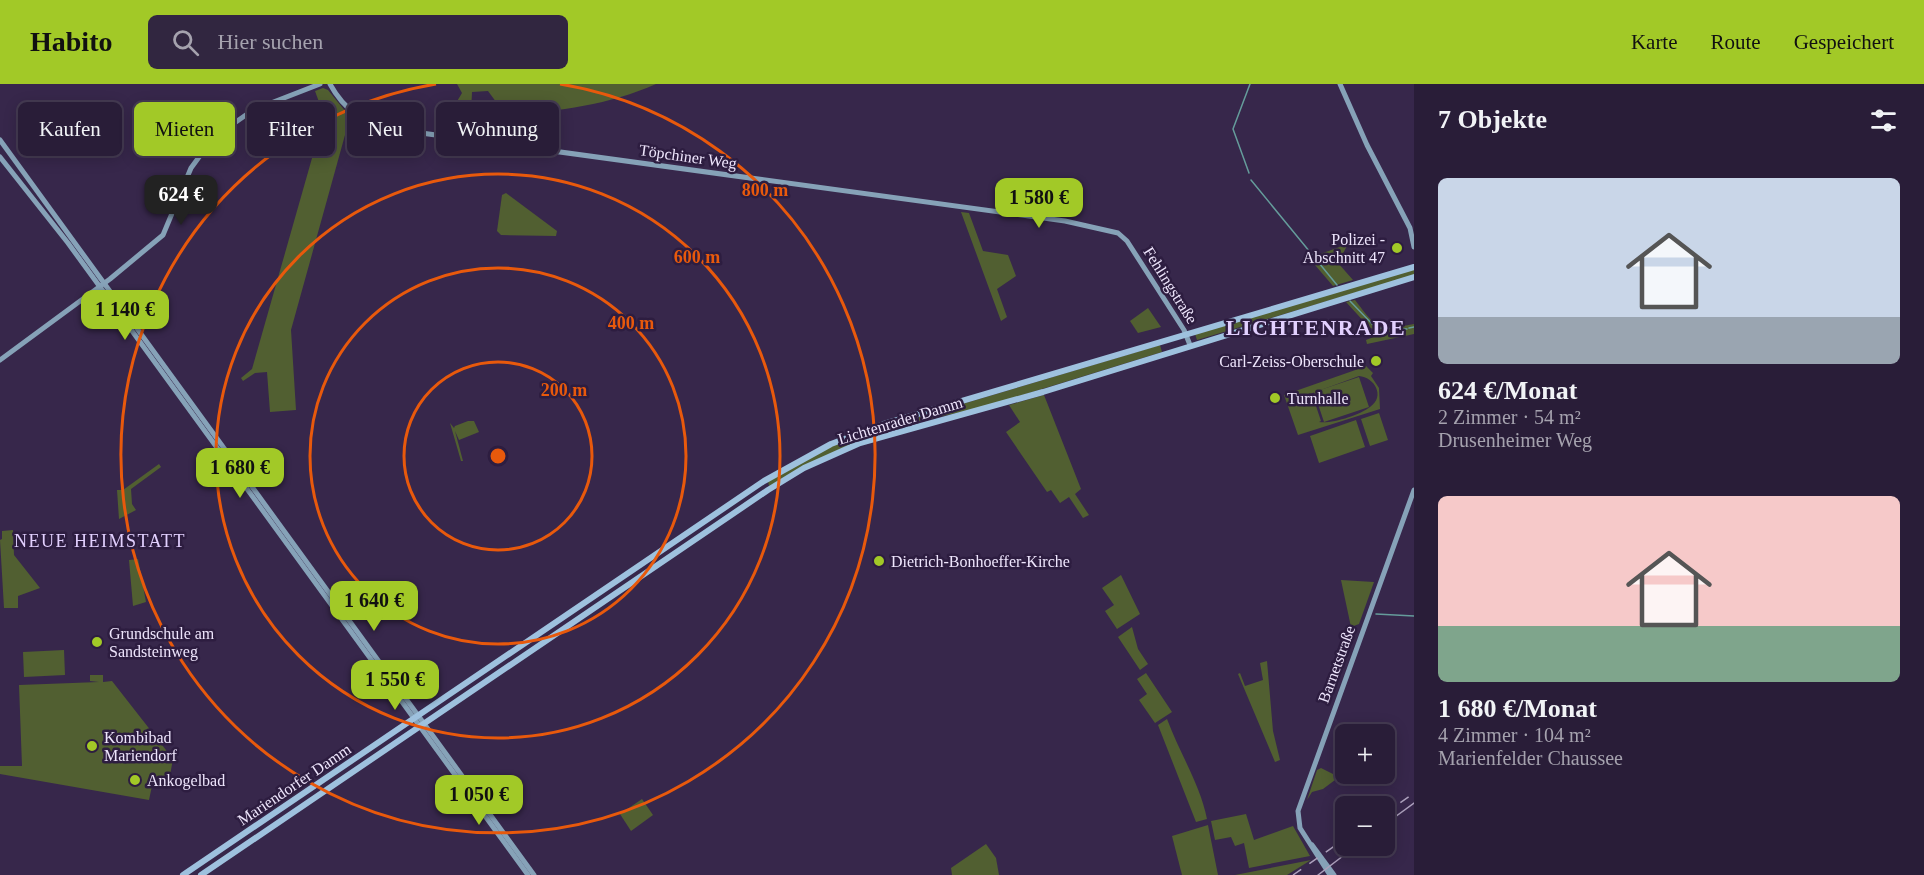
<!DOCTYPE html>
<html lang="de">
<head>
<meta charset="utf-8">
<style>
	:root { --surface:#291d38; --page:#312640; --text:#f1f3f6; --muted:#a5a2ae; --line:#453b53; --accent:#a2c927 }
	body { margin:0; font-family:"Times New Roman",serif; background:var(--page); color:var(--text); height:100vh; display:flex; flex-direction:column; font-size:22px; white-space:nowrap }
	* { box-sizing:border-box; margin:0 }
	p { font-size:20px; color:var(--muted) }
	.icon { flex:none; width:33px; height:33px; fill:none; stroke:currentColor; stroke-width:2; stroke-linecap:round; stroke-linejoin:round }
	.map { position:relative; flex:1; overflow:hidden }
	.sheet { display:flex; flex-direction:column; background:var(--surface); width:510px }
	.sheet>* { flex:none }
	.banner { position:absolute; left:18px; top:18px; width:570px; height:54px; display:flex; gap:12px }
	.controls { position:absolute; left:1335px; top:640px; display:grid; gap:12px }
	.controls a { display:grid; place-items:center; width:60px; height:60px; border-radius:9px; background:var(--surface); box-shadow:0 3px 15px #0003,0 0 0 2px var(--line); font-size:30px }
	.price { position:absolute; translate:-50% -51px; padding:0 14px; border-radius:12px; background:var(--accent); color:#111; font-size:20px; line-height:39px; filter:drop-shadow(0 2px 3px #0008) }
	.price::after { content:''; position:absolute; left:50%; top:36px; width:18px; height:14px; margin-left:-9px; background:inherit; clip-path:polygon(0 0,100% 0,50% 100%) }
	.price.on { background:#222; color:#fff }
	ul { padding:0; list-style:none }
	li { display:grid; align-content:center; gap:12px; height:318px; padding:0 24px }
	li span { display:grid; place-items:center; height:186px; border-radius:9px; color:#555 }
	li>.icon { margin-inline-start:auto }
	span .icon { width:108px; height:108px; fill:#fffc; stroke-width:1 }
	li b { font-size:26px }
	h2 { display:flex; justify-content:space-between; align-items:center; height:72px; padding:0 24px; font-size:26px }
	.tag { padding:0 21px; border-radius:9px; background:var(--surface); box-shadow:0 3px 15px #0003,0 0 0 2px var(--line); font-size:21px; line-height:54px }
	.tag.on { background:var(--accent); color:#111 }
	header { display:flex; align-items:center; gap:36px; box-sizing:border-box; height:84px; padding:0 30px; background:var(--accent); color:#111 }
	header strong { font-size:28px }
	nav { display:flex; gap:33px; margin-inline-start:auto; font-size:21px }
	.search { width:420px; height:54px; background:var(--page); display:flex; align-items:center; gap:15px; box-sizing:border-box; padding:0 21px; border-radius:9px; color:var(--muted); font-size:22px }
	main { display:flex; flex:1; min-height:0 }
	.map>svg:first-child { display:block }
	.green { fill:#515f31; fill-rule:evenodd }
	.lines { fill:none; stroke-linecap:round; stroke-linejoin:round }
	.stream { stroke:#659c9b; stroke-width:1.5 }
	.secondary { stroke:#86a2b8; stroke-width:5 }
	.primary { stroke:#9ec1de; stroke-width:6 }
	.tram { stroke:#ada1bd; stroke-width:1.5 }
	.rail { stroke:#ada1bd; stroke-width:1.5; stroke-dasharray:10 10; stroke-linecap:butt }
	.ring { fill:none; stroke:#e8590c; stroke-width:3 }
	.poi-dot { fill:#a2c927; stroke:#2d1d40; stroke-width:2 }
	.labels { text-anchor:middle; stroke-width:5; stroke-linejoin:round; paint-order:stroke }
	.street-label { font-size:16px; fill:#eee5fc; stroke:#2d1d40 }
	.poi-label { font-size:16px; fill:#eee5fc; stroke:#2d1d40; text-anchor:start }
	.neighbourhood-label { font-size:18px; letter-spacing:1.5px; fill:#e2d0fe; stroke:#2d1d40 }
	.district-label { font-size:22px; font-weight:bold; letter-spacing:1.5px; fill:#e2d0fe; stroke:#2d1d40 }
	.centre { fill:#e8590c; stroke:#2d1d40; stroke-width:3 }
	.ring-label { font-size:18px; text-anchor:middle; font-weight:bold; fill:#e8590c; stroke:#2d1d40; stroke-width:5; stroke-linejoin:round; paint-order:stroke }
</style>
</head>
<body>
<header>
<strong>Habito</strong>
<div class="search"><svg class="icon" aria-label="search" viewBox="0 0 24 24"><circle cx="10" cy="10" r="6"/><path d="M15 15l6 6"/></svg>Hier suchen</div>
<nav><a>Karte</a><a>Route</a><a>Gespeichert</a></nav>
</header>
<main>
<div class="map">
<svg width="1414" height="791" viewBox="0 0 1414 791">
	<rect width="100%" height="100%" fill="#37274b"/>
	<g class="green">
		<path d="M457,0H656C609,21 557,28 505,30L488,7L472,8L470,51L461,50V27L456,19L462,9Z"/>
		<path d="M323,4L328,6L350,33L291,246L296,326L270,328L267,288L255,289L243,297L241,294L252,285L324,32L315,7Z"/>
		<path d="M506,109L557,147L556,152L501,151L497,147L502,111Z"/>
		<path d="M961,128L969,129L983,167L1008,171L1016,192L997,205L1007,233L1001,237Z"/>
		<path d="M1348,160L1338,179L1353,196L1333,202L1309,174Z"/>
		<path d="M1414,185V191L1197,256L1195,250Z"/>
		<path d="M1355,216C1378,246 1377,247 1414,240V250L1367,260L1366,256L1376,252L1377,248L1368,242L1346,218Z"/>
		<path d="M1148,224L1161,243L1138,249L1130,237Z"/>
		<path d="M1160,261L1162,268L980,324L919,337V333Z"/>
		<path d="M1363,279L1373,289L1371,292L1379,304L1380,325L1298,351L1284,311L1364,283ZM1359,292C1374,293 1386,312 1370,323C1360,331 1332,340 1319,338L1321,337L1313,313V319L1306,321L1310,310Z"/>
		<path d="M1359,293L1369,323L1324,338L1314,308Z"/>
		<path d="M1044,311L1081,405L1075,410L1089,431L1083,434L1069,413L1060,419L1051,406L1047,408L1006,348L1020,338L1009,321Z"/>
		<path d="M1379,329L1388,356L1370,362L1361,335Z"/>
		<path d="M1356,336L1365,363L1319,379L1310,352Z"/>
		<path d="M468,337H474L479,348L459,356L455,347L463,377H461L450,339L454,344L455,342Z"/>
		<path d="M884,343L888,348L866,355L769,402L768,397L824,365Z"/>
		<path d="M159,380L161,383L131,405L132,420L136,426L119,435L117,406H123Z"/>
		<path d="M13,446L14,471L40,504L18,512V524H4L0,456L2,455V447Z"/>
		<path d="M138,475L146,518L133,522L129,476Z"/>
		<path d="M1121,491L1140,530L1117,545L1105,527L1114,521L1102,504Z"/>
		<path d="M1341,496L1374,498L1359,540L1351,543Z"/>
		<path d="M1132,543L1138,565L1148,580L1140,586L1118,553Z"/>
		<path d="M64,566L65,591L24,593L23,568Z"/>
		<path d="M1267,577L1273,647L1280,676L1275,678L1238,590L1240,589L1245,602L1263,596L1260,579Z"/>
		<path d="M1146,589L1172,628L1155,639L1139,616L1147,610L1137,595Z"/>
		<path d="M90,591H103V598L112,597L173,675L168,702L153,697L149,716L0,690V682H22L19,601L99,598L90,597Z"/>
		<path d="M1167,635C1180,670 1200,700 1207,735L1196,738L1158,641Z"/>
		<path d="M1321,684L1339,693L1323,705L1312,708L1307,716L1317,686Z"/>
		<path d="M642,715L653,731L631,747L620,730Z"/>
		<path d="M1246,730L1254,756L1293,742L1310,772L1249,784L1244,759L1235,762L1231,753L1215,756L1211,737Z"/>
		<path d="M1208,741L1218,791H1182L1172,752Z"/>
		<path d="M986,760L996,774L999,791H952L951,784Z"/>
		<path d="M1311,776L1287,791H1235Z"/>
	</g>
	<g class="lines">
		<g class="stream">
			<path d="M1249,89L1233,45L1250,0"/>
			<path d="M1251,96L1337,201"/>
			<path d="M1350,217L1376,244L1407,245"/>
			<path d="M1409,244L1414,243"/>
			<path d="M1376,530L1414,532"/>
		</g>
		<g class="secondary">
			<path d="M330,0C344,26 363,38 392,45L1065,137L1118,149L1127,157L1184,246L1190,261"/>
			<path d="M1340,0L1367,61L1410,144L1414,163"/>
			<path d="M0,56L534,791"/>
			<path d="M0,73L68,159L528,791"/>
			<path d="M0,276L110,195L163,151L191,84L213,54L253,26L320,0"/>
			<path d="M1312,761L1334,791"/>
			<path d="M1330,791L1300,744L1298,727L1414,406"/>
		</g>
		<g class="primary">
			<path d="M183,791L764,397L831,360L884,340L1414,183"/>
			<path d="M201,791L768,406L804,384L860,359L1043,308L1414,193"/>
		</g>
		<g class="tram">
			<path d="M1384,741L1414,719"/>
			<path d="M1318,791L1356,762"/>
		</g>
		<g class="rail">
			<path d="M1384,730L1414,709"/>
			<path d="M1293,791L1346,754"/>
		</g>
	</g>
	<g class="ring">
		<circle cx="498" cy="372" r="94"/>
		<circle cx="498" cy="372" r="188"/>
		<circle cx="498" cy="372" r="282"/>
		<path d="M560 0A377 377 0 1 1 436 0"/>
	</g>
	<g class="poi-dot">
		<circle cx="1397" cy="164" r="6"/>
		<circle cx="1376" cy="277" r="6"/>
		<circle cx="1275" cy="314" r="6"/>
		<circle cx="879" cy="477" r="6"/>
		<circle cx="97" cy="558" r="6"/>
		<circle cx="92" cy="662" r="6"/>
		<circle cx="135" cy="696" r="6"/>
	</g>
	<g class="labels">
		<g class="street-label">
			<text transform="translate(688 72) rotate(8)" y="6">Töpchiner Weg</text>
			<text transform="translate(1171 201) rotate(58)" y="6">Fehlingstraße</text>
			<text transform="translate(900 336) rotate(-17)" y="6">Lichtenrader Damm</text>
			<text transform="translate(1336 580) rotate(-70)" y="6">Barnetstraße</text>
			<text transform="translate(294 700) rotate(-34)" y="6">Mariendorfer Damm</text>
		</g>
		<g class="poi-label">
			<text x="1385" y="161" text-anchor="end">Polizei -<tspan x="1385" dy="18">Abschnitt 47</tspan></text>
			<text x="1364" y="283" text-anchor="end">Carl-Zeiss-Oberschule</text>
			<text x="1287" y="320">Turnhalle</text>
			<text x="891" y="483">Dietrich-Bonhoeffer-Kirche</text>
			<text x="109" y="555">Grundschule am<tspan x="109" dy="18">Sandsteinweg</tspan></text>
			<text x="104" y="659">Kombibad<tspan x="104" dy="18">Mariendorf</tspan></text>
			<text x="147" y="702">Ankogelbad</text>
		</g>
		<g class="neighbourhood-label">
			<text x="100" y="463">NEUE HEIMSTATT</text>
		</g>
		<g class="district-label">
			<text x="1316" y="251">LICHTENRADE</text>
		</g>
	</g>
	<circle cx="498" cy="372" r="9" class="centre"/>
	<g class="ring-label">
		<text x="765" y="112">800 m</text>
		<text x="697" y="179">600 m</text>
		<text x="631" y="245">400 m</text>
		<text x="564" y="312">200 m</text>
	</g>
</svg>
<div class="controls">
<a>+</a>
<a>−</a>
</div>
<b class="price on" style="left:181px;top:142px">624 €</b>
<b class="price" style="left:1039px;top:145px">1 580 €</b>
<b class="price" style="left:125px;top:257px">1 140 €</b>
<b class="price" style="left:240px;top:415px">1 680 €</b>
<b class="price" style="left:374px;top:548px">1 640 €</b>
<b class="price" style="left:395px;top:627px">1 550 €</b>
<b class="price" style="left:479px;top:742px">1 050 €</b>
<div class="banner">
<a class="tag">Kaufen</a>
<a class="tag on">Mieten</a>
<a class="tag">Filter</a>
<a class="tag">Neu</a>
<a class="tag">Wohnung</a>
</div>
</div>
<section class="sheet">
<h2>7 Objekte<svg class="icon" aria-label="filters" viewBox="0 0 24 24"><path d="M4 7h16M4 17h16"/><circle cx="9" cy="7" r="2"/><circle cx="15" cy="17" r="2"/></svg></h2>
<ul>
<li><span style="background:linear-gradient(#c9d6e8 75%,#9aa5b1 0)"><svg class="icon" aria-label="home" viewBox="0 0 24 24"><path d="M3 11l9-7 9 7M6 9v11h12V9"/></svg></span><div><b>624 €/Monat</b><p>2 Zimmer · 54 m²</p><p>Drusenheimer Weg</p></div></li>
<li><span style="background:linear-gradient(#f6c9c9 70%,#7fa58c 0)"><svg class="icon" aria-label="home" viewBox="0 0 24 24"><path d="M3 11l9-7 9 7M6 9v11h12V9"/></svg></span><div><b>1 680 €/Monat</b><p>4 Zimmer · 104 m²</p><p>Marienfelder Chaussee</p></div></li>
</ul>
</section>
</main>
</body>
</html>
